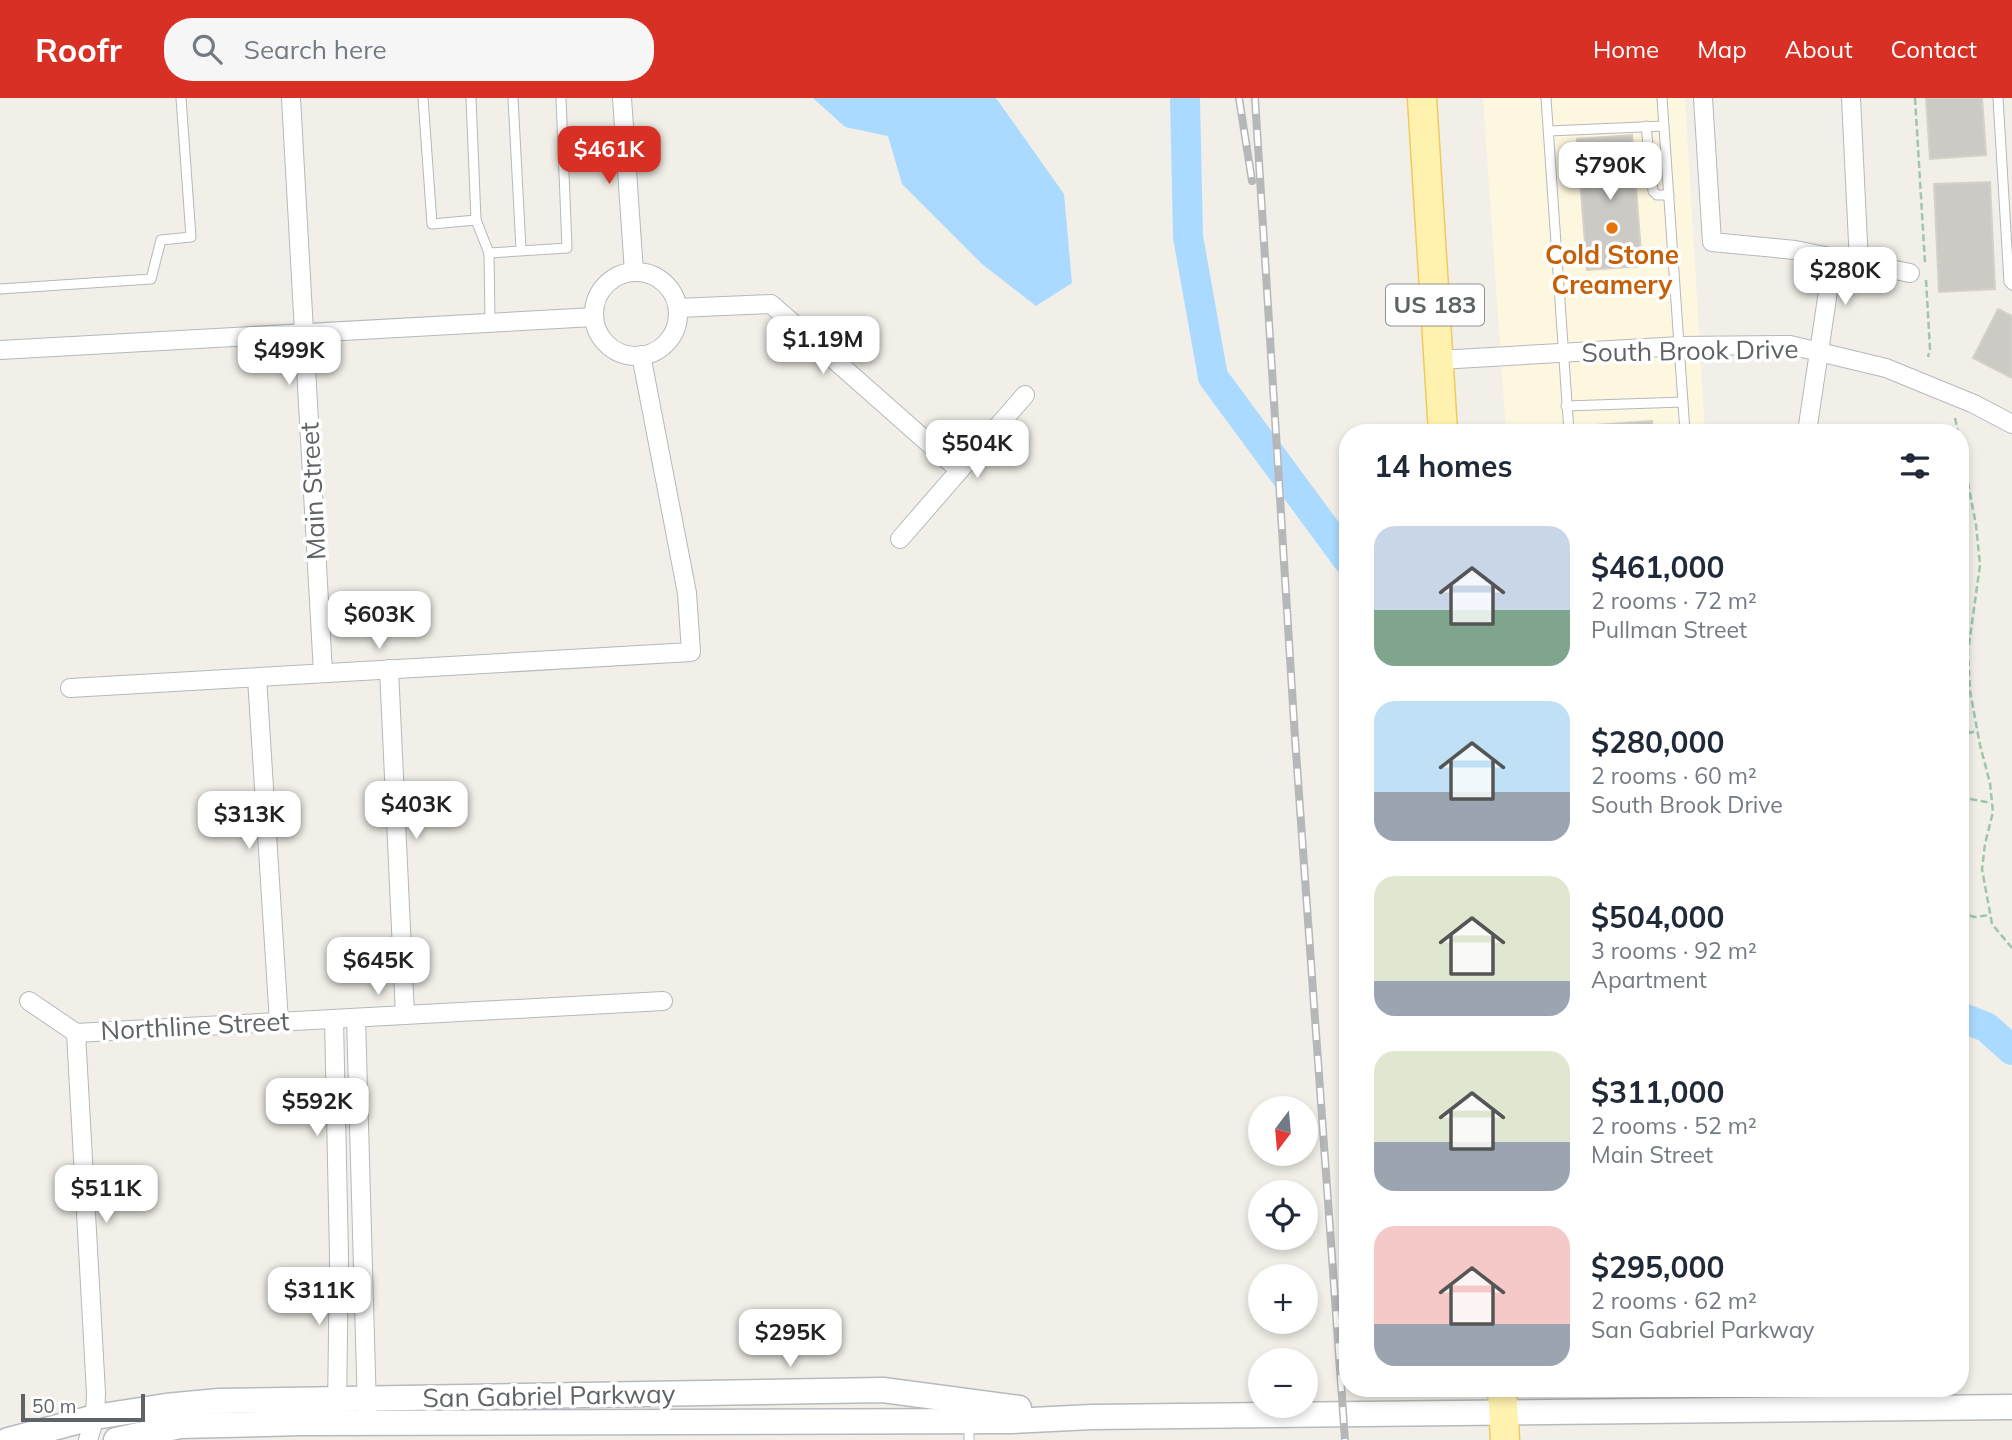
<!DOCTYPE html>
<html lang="en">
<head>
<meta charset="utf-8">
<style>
	:root { --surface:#fff; --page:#f6f6f7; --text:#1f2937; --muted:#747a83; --accent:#d93025 }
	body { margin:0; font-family:Mulish,sans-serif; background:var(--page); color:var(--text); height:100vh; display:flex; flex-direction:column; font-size:26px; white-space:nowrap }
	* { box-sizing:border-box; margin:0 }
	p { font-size:23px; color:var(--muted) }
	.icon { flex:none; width:38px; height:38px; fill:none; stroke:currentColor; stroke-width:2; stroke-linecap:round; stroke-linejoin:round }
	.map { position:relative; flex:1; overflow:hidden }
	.details { position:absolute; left:1339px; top:326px; width:630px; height:973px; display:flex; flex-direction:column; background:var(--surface); border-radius:28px; box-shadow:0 4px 10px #0003 }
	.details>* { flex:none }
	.needle { width:46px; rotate:196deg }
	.fabs { position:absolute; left:1248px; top:998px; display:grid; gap:14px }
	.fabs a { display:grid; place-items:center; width:70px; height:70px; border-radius:50%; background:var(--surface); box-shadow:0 4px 10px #0003; font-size:35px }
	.scale { position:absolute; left:21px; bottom:18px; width:124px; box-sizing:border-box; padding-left:7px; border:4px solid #5f6368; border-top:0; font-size:19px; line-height:24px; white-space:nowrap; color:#5f6368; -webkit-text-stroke:5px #fff; paint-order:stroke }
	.price { position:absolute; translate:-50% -60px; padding:0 16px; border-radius:14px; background:#fff; color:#222; font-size:23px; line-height:46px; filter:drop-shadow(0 2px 4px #0008) }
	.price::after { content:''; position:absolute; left:50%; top:42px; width:21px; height:16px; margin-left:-10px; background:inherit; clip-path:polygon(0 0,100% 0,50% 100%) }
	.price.active { background:var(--accent); color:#fff }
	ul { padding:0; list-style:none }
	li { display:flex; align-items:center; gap:21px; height:175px; padding:0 35px }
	li span { display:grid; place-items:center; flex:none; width:196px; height:140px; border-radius:21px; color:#555 }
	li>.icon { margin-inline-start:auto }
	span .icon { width:84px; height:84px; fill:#fffc; stroke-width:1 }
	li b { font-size:30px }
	h2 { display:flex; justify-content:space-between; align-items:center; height:84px; padding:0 35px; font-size:30px }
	header { display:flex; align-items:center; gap:42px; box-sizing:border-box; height:98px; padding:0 35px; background:var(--accent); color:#fff }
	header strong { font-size:33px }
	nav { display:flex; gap:38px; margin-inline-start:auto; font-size:24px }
	.search { width:490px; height:63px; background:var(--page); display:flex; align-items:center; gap:18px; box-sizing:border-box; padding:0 24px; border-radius:28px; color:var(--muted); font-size:26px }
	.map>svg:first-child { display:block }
	.commercial { fill:#fef7e0 }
	.water { fill:#aadaff }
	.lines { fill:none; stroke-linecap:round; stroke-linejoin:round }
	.river { stroke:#aadaff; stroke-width:30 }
	.building { fill:#cccac5; stroke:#d6d1c6; stroke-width:2 }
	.lane-casing { stroke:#b5b8bc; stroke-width:11 }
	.street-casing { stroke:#b5b8bc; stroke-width:20 }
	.secondary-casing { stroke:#b6babf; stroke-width:27 }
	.primary-casing { stroke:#f2c960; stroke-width:31 }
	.path { stroke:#9cc7a9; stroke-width:2.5; stroke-dasharray:7 3.5; stroke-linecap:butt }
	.lane { stroke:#fff; stroke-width:9 }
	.street { stroke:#fff; stroke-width:18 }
	.secondary { stroke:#fff; stroke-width:24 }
	.primary { stroke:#fff2af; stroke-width:28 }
	.rail-casing { stroke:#b6b7b8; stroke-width:8 }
	.rail { stroke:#fff; stroke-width:5; stroke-dasharray:16; stroke-linecap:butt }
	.food-dot { fill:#e8710a; stroke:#fff; stroke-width:2.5 }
	.labels { text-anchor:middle; stroke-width:7; stroke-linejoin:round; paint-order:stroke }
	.shield { fill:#fff; stroke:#8f9295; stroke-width:2 }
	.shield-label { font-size:24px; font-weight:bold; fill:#5f6368 }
	.food-label { font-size:26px; font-weight:bold; fill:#c56008; stroke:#fff }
	.street-label { font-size:26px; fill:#5f6368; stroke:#fff }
</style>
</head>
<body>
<header>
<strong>Roofr</strong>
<div class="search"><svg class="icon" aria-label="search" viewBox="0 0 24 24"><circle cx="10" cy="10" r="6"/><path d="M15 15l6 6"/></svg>Search here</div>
<nav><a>Home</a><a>Map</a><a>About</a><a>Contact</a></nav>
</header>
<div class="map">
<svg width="2012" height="1342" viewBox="0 0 2012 1342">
	<rect width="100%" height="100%" fill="#f1efe8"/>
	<path class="commercial" d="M1483,0H1685L1705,334H1506Z"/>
	<path class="water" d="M813,0H996L1064,96L1072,185L1036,208L982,166L902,86L888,38L845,29Z"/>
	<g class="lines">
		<g class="river">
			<path d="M1185,0L1188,139L1213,279L1348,462"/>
			<path d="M1960,919L1986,929L2012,952"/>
		</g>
	</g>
	<g class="building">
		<path d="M1926,0H1982L1986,57L1930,61Z"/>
		<path d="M1632,37L1642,168L1587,172L1577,41Z"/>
		<path d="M1990,84L1995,191L1939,194L1934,86Z"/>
		<path d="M1998,211L2012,218V280L1973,260Z"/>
		<path d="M1652,323L1653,334H1596V327Z"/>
	</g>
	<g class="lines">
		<defs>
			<g id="lane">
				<path d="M423,0L432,126L476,122L489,155L490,224"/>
				<path d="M471,0L476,122"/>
				<path d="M513,0L521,151"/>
				<path d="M1546,0L1569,334"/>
				<path d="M1662,0L1685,334"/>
				<path d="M1998,0L2009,184L2012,187"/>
				<path d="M1646,28L1653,93L1657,97H1669"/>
				<path d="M1549,33L1664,28"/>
				<path d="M489,155L567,150L561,0"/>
				<path d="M0,191L151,181L161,142L191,139L181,0"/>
				<path d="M1566,308L1683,304"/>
				<path d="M969,1342V1324"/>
			</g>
			<g id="street">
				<path d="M291,0L323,575"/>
				<path d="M622,0L634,174"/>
				<path d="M1703,0L1712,144L1795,152L1910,175"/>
				<path d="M1851,0L1859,165"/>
				<circle cx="636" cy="216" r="42"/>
				<path d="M678,210L771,206L959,372"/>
				<path d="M0,252L594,219"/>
				<path d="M1439,262L1680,248L1790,247L1886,270L1974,306L2012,326"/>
				<path d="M1807,334L1833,160"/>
				<path d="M900,441L1025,297"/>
				<path d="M389,571L405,917"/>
				<path d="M257,580L279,924"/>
				<path d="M70,590L691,554L687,495L641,257"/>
				<path d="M29,903L76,935L663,903"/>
				<path d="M356,920L367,1312"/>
				<path d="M334,921L339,1158L337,1313"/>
				<path d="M76,935L96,1295L95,1319L88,1342"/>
			</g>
			<g id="secondary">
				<path d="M8,1342L95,1319L166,1308L219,1303L883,1292L1019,1310"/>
				<path d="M116,1342L180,1328L302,1325L1011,1323L1092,1319L2012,1309"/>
			</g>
			<g id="primary">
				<path d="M1422,0L1443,334"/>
				<path d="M1502,1290L1505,1342"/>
			</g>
		</defs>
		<use href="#lane" class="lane-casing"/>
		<use href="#street" class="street-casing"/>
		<use href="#secondary" class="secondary-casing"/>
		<use href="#primary" class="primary-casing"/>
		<g class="path">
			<path d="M1915,0L1925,165"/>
			<path d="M1926,182L1930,251L1928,259"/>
			<path d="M1955,320L1958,334"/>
			<path d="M1960,343L1976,427L1980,467L1968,554L1970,593L1980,647L1990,685L1993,714L1985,746L1982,771L1992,826L2012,850"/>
			<path d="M1960,627L1968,635L1978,633"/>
			<path d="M1960,699L1991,705"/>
			<path d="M1960,728V773"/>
			<path d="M1960,814L1974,819L1990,817"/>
		</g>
		<use href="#lane" class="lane"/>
		<use href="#street" class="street"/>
		<use href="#secondary" class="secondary"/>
		<use href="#primary" class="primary"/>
		<defs>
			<g id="rail">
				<path d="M1239,0L1252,83"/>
				<path d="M1255,0L1295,640L1345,1342"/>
			</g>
		</defs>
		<use href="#rail" class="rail-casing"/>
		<use href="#rail" class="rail"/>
	</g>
	<circle class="food-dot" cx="1612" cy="130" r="7"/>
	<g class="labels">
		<rect class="shield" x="1386" y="186.5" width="98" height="41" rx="5"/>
		<g class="shield-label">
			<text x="1435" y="215">US 183</text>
		</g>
		<g class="food-label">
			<text x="1612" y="166">Cold Stone<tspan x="1612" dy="30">Creamery</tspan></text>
		</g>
		<g class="street-label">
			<text transform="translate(1690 253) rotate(-1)" y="9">South Brook Drive</text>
			<text transform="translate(313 393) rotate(-93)" y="9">Main Street</text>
			<text transform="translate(195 928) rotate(-3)" y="9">Northline Street</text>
			<text transform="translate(549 1298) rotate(-1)" y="9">San Gabriel Parkway</text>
		</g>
	</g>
</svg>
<div class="fabs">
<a><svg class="needle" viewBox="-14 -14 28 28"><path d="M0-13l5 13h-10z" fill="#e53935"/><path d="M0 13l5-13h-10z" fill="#747a83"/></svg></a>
<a><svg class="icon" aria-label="locate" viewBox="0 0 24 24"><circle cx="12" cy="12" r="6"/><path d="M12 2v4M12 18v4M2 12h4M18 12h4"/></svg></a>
<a>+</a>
<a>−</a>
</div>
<div class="scale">50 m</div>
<b class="price active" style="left:609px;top:88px">$461K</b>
<b class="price" style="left:1610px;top:104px">$790K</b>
<b class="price" style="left:1845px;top:209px">$280K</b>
<b class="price" style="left:823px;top:278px">$1.19M</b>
<b class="price" style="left:289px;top:289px">$499K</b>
<b class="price" style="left:977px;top:382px">$504K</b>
<b class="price" style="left:379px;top:553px">$603K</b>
<b class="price" style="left:416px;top:743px">$403K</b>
<b class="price" style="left:249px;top:753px">$313K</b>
<b class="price" style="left:378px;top:899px">$645K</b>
<b class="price" style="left:317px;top:1040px">$592K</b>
<b class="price" style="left:106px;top:1127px">$511K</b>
<b class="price" style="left:319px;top:1229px">$311K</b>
<b class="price" style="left:790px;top:1271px">$295K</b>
<section class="details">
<h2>14 homes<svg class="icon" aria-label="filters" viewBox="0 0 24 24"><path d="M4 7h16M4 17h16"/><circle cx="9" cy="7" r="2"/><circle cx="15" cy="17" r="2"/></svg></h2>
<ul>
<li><span style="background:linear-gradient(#c9d6e8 60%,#7fa58c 0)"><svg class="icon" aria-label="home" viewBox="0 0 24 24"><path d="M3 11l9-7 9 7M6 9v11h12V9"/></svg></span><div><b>$461,000</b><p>2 rooms · 72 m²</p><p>Pullman Street</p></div></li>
<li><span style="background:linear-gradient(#bfe0f5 65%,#9aa5b1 0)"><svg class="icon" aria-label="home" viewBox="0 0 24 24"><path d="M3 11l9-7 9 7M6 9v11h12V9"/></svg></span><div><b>$280,000</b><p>2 rooms · 60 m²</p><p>South Brook Drive</p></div></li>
<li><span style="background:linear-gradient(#dfe7d0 75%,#9aa5b1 0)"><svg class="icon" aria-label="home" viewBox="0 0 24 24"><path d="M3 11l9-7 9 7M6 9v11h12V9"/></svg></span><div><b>$504,000</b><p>3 rooms · 92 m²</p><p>Apartment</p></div></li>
<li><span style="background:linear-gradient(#dfe7d0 65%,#9aa5b1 0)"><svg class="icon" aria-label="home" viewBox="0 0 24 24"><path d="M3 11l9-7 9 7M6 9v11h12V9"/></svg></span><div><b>$311,000</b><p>2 rooms · 52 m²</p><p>Main Street</p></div></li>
<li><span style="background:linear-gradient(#f6c9c9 70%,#9aa5b1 0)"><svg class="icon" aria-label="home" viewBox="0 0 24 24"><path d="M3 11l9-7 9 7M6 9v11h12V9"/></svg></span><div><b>$295,000</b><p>2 rooms · 62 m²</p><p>San Gabriel Parkway</p></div></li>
</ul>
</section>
</div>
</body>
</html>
